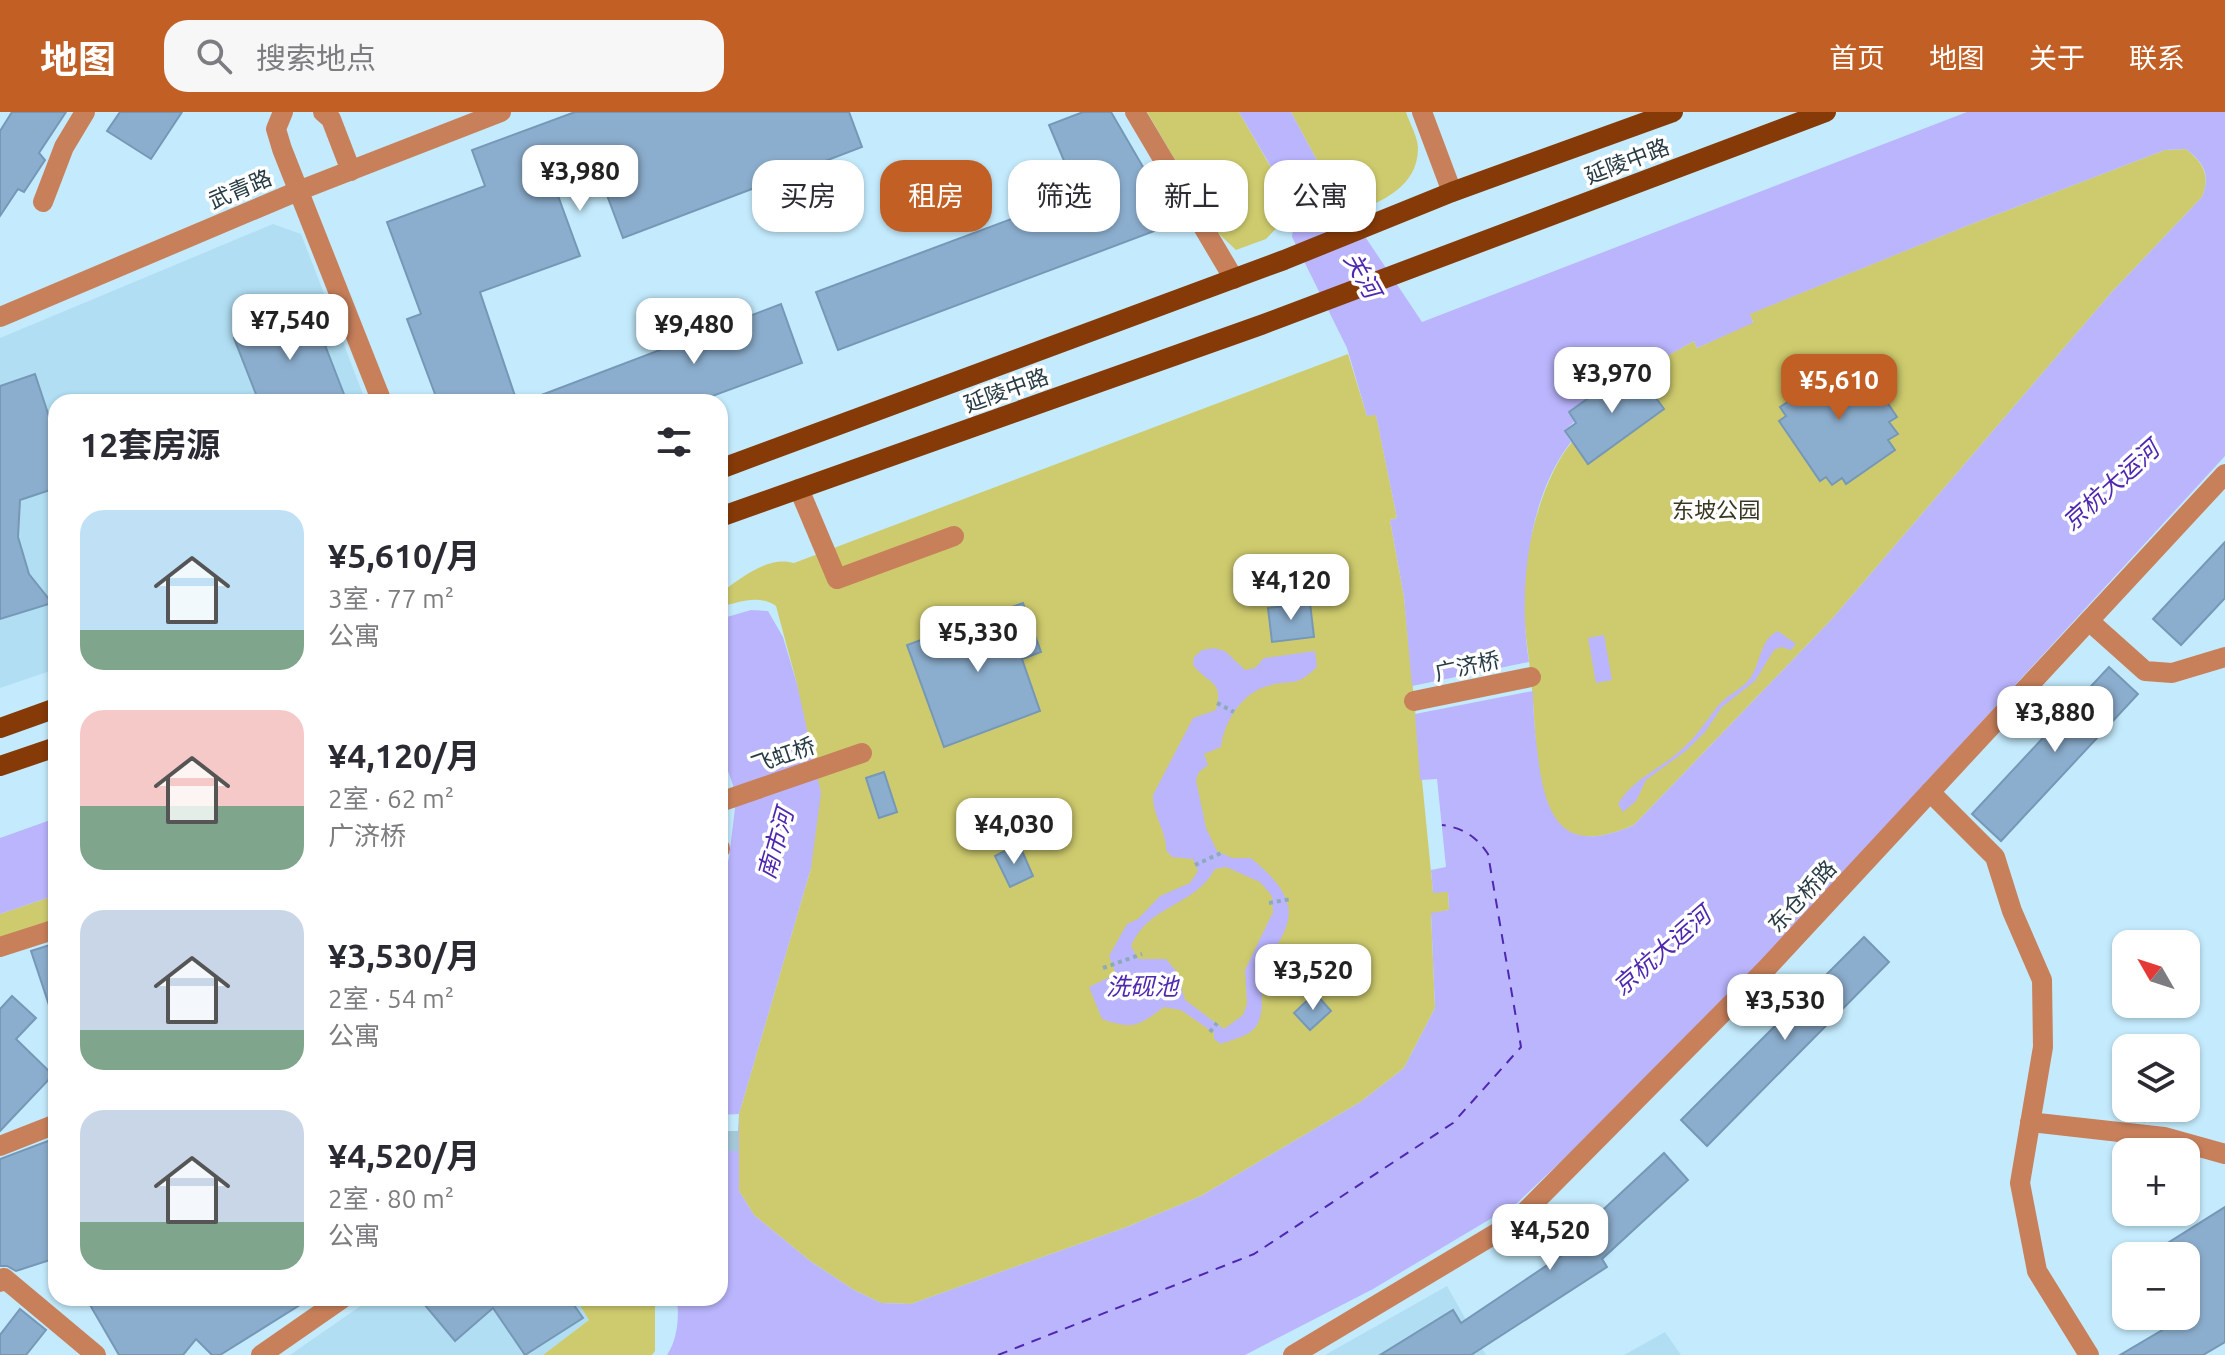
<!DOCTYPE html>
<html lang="zh">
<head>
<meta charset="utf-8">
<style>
	:root { --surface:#fff; --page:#f7f7f7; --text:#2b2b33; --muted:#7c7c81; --accent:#c15f25 }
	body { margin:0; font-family:Ubuntu,"Noto Sans SC",sans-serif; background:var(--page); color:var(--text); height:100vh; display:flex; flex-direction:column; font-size:30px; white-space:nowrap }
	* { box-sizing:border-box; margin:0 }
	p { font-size:26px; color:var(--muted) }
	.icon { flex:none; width:44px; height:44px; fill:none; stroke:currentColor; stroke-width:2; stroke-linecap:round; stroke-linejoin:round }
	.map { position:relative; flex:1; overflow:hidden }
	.details { position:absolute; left:48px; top:282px; width:680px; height:912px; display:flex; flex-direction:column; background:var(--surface); border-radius:24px; box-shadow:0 2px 6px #0004 }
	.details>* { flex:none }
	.guide { position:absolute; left:752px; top:48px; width:760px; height:72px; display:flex; gap:16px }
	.needle { width:52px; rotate:309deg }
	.controls { position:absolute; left:2112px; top:818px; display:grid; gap:16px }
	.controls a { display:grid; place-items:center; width:88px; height:88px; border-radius:16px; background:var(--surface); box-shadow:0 2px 6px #0004; font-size:40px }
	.price { position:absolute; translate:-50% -68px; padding:0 18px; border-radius:16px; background:#fff; color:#222; font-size:26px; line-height:52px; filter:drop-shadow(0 2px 4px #0008) }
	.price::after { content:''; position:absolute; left:50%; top:48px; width:24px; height:18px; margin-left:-12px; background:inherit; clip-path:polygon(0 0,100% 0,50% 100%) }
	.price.active { background:var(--accent); color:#fff }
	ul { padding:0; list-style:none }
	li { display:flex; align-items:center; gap:24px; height:200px; padding:0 32px }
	li span { display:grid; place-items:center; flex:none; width:224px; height:160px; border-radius:24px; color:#555 }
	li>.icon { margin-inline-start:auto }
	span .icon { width:96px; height:96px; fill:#fffc; stroke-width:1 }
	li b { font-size:34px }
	h2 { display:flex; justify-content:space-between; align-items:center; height:96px; padding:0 32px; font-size:34px }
	.pill { padding:0 28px; border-radius:24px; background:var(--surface); box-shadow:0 2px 6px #0004; font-size:28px; line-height:72px }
	.pill.active { background:var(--accent); color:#fff }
	header { display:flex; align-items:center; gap:48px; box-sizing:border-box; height:112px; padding:0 40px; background:var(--accent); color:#fff }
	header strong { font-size:38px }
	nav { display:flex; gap:44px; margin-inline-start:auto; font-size:28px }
	.search { width:560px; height:72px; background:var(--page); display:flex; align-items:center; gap:20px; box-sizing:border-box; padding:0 28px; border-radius:24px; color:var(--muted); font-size:30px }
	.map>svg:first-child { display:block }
	.built { fill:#b1def3 }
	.green { fill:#cecb6e }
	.water { fill:#bab5fd; fill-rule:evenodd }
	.pier { fill:#c4ebfd }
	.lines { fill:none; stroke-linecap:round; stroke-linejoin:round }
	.ferry { stroke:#4f28b1; stroke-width:2; stroke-dasharray:10 8; stroke-linecap:butt }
	.building { fill:#8caece; stroke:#7698b7; stroke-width:2 }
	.minor-tunnel { stroke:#a5c8d8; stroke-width:20; stroke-dasharray:20 10; stroke-linecap:butt }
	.path { stroke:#8babba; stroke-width:4; stroke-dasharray:4 4; stroke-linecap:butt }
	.minor { stroke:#c8805b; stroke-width:20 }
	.major { stroke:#853a08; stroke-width:20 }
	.labels { text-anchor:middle; stroke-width:7; stroke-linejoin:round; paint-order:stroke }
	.street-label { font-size:22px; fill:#283c45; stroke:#fff }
	.park-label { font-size:22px; fill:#393820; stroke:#fff }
	.water-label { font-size:24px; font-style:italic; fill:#4f28b1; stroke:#fff }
</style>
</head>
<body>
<header>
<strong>地图</strong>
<div class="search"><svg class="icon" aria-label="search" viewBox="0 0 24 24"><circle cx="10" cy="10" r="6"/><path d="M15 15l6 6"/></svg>搜索地点</div>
<nav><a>首页</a><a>地图</a><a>关于</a><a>联系</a></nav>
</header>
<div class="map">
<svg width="2225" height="1243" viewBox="0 0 2225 1243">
	<rect width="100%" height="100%" fill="#c4ebfd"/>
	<g class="built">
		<path d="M273,112L301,122L366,290H56V557L0,576V226Z"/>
		<path d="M1447,1174L1486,1243H1325Z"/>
		<path d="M372,1186H575L589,1208L543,1243H290Z"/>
		<path d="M1665,1220L1681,1243H1624Z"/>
	</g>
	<g class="green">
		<path d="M1147,0H1239L1295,97L1266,127L1236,138L1217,120Z"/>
		<path d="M1291,0H1406C1409,10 1418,25 1418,36C1418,76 1380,90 1350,102L1328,69Z"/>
		<path d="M2186,37C2203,51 2211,63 2202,85L2111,181L1832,507L1634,713C1613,722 1584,732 1564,716C1554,708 1548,699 1545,686C1535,650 1535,613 1532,577C1529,539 1521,505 1524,467C1528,426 1545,361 1572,330L1565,319L1576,311L1569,300L1633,254L1638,260L1694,229L1697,236L1753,210L1749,202L1969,113L2165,38Z"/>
		<path d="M1348,242L1367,304L1376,302L1397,406L1390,408L1404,485L1433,780L1448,779L1449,798L1431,802L1435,896L1404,956L1362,989L1201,1084L1127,1115L911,1192L881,1191L854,1178L810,1149L754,1103L739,1079V1002L811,756L797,572L776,494C759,482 739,490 720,495V481C740,467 768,443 794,451Z"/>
		<path d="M56,783V810L0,829V802Z"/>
		<path d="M575,1186H655V1239L652,1243H543L589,1208Z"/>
	</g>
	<g class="water">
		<path d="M1239,0H1291L1328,69L1422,210L1967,0H2225V344L1769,842L1646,969L1517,1091L1373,1177L1245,1243H667C678,1227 679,1205 677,1186H720V773L729,746L735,696L733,673L720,637V507L751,498L768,499L783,525L797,572L821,681L811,756L739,1002V1079L754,1103L810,1149L854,1178L881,1191L911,1192L1127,1115L1201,1084L1362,989L1404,956L1435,896L1431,801L1449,798L1448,780L1433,781L1431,758L1446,755L1437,667L1420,668L1415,602L1533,579C1533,606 1536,632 1540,659C1550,720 1574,739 1634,713L1832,507L2111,181L2202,85C2211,63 2204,51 2186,37L2165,38L1969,113L1750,202L1753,211L1697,236L1694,229L1639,260L1632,254L1568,300L1574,310L1564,319L1571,330C1527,386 1518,482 1529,550L1412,574L1404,485L1390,408L1397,406L1376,303L1367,304L1347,236L1292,125L1295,96Z"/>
		<path d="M1778,519L1796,532L1791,538L1781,535L1774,538L1755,569L1722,595L1705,620L1687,638L1646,668L1636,689L1623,700L1618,692C1632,667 1661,657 1682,637C1697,624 1706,609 1718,594C1726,584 1738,579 1747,570C1761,556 1758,528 1778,519Z"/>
		<path d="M1604,523L1612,568L1596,571L1588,526Z"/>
		<path d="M1214,536L1225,539L1245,558L1255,556L1264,546L1315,539L1317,555C1295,576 1295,567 1271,573C1243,579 1224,609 1221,635L1204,642L1208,653L1199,660L1196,668L1206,716L1217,739L1232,746H1251C1265,758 1284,774 1288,794C1293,817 1272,837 1265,856C1258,874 1266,894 1258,911C1252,924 1234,927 1221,932L1214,927V921L1181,898L1164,895C1138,914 1134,918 1102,907L1089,875L1116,862L1109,844L1127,812L1138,807L1160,784L1190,771L1198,759L1193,747L1172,745L1166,738C1167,720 1152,703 1153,683L1193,606L1216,598C1224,568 1209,573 1193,553L1194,545L1202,538ZM1226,755L1260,770L1272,784L1273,800L1245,858L1247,892L1243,903L1224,917L1185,888L1177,860L1166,847H1138L1131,834C1149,792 1194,795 1215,757Z"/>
		<path d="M56,706V783L0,802V726Z"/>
	</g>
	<path class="pier" d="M739,1002L737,1037H720V1003Z"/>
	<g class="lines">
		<path class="ferry" d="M998,1243L1254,1142L1453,1011L1521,935L1488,742C1476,724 1463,716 1442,713"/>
	</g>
	<g class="building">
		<path d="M12,0H66L39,41L45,48L24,80L18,77L0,104V19Z"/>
		<path d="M120,0H182L151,47L107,19Z"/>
		<path d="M575,0H849L862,35L623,126L592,43L549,59L580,144L480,180L517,290H438L407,207L421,202L387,110L485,74L472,38Z"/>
		<path d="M1083,0H1111L1171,103L1165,115L838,238L816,180L1078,82L1049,13Z"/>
		<path d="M781,192L802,251L696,290H523Z"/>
		<path d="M311,197L347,290H259L234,226Z"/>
		<path d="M1833,247L1838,254L1847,248L1854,257L1861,252L1897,305L1889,310L1898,322L1888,328L1895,338L1846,372L1842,366L1832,373L1826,365L1820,369L1779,309L1786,304L1780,295L1789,289L1784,281Z"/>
		<path d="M1633,254L1664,297L1588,352L1565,319L1576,311L1569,300Z"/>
		<path d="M35,262L56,326V376L20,388L18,425L29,462L52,491L0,507V274Z"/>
		<path d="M2225,430V486L2181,533L2153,507Z"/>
		<path d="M1023,491L1041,540L1022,547L1040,599L944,635L907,533Z"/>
		<path d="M1310,491L1314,525L1272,530L1268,496Z"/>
		<path d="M2109,555L2138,582L2001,729L1972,702Z"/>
		<path d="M884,660L897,700L879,706L866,666Z"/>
		<path d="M1019,732L1033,764L1010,775L995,744Z"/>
		<path d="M1864,825L1889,850L1707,1034L1681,1008Z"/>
		<path d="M56,831V901L52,902L31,839Z"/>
		<path d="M1315,881L1331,899L1310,918L1294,901Z"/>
		<path d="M12,884L36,906L16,927L53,963L0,1019V897Z"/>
		<path d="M56,1026V1146L16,1159L7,1154H0V1047Z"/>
		<path d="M1664,1041L1688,1068L1602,1147L1607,1155L1471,1243H1380L1453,1198L1461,1211L1601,1117L1592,1108Z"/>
		<path d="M2225,1095V1230L2203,1243H2120L2186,1204V1144H2147Z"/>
		<path d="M86,1186H311L220,1243H212L196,1227L183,1243H119Z"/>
		<path d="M419,1186H569L583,1206L525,1243L493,1196L455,1229Z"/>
		<path d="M20,1197L46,1218L26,1243H0V1223Z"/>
	</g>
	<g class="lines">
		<path class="minor-tunnel" d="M720,1029H738"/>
		<g class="path">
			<path d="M1217,591L1234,600"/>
			<path d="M1195,753L1221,741"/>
			<path d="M1269,791L1291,787"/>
			<path d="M1103,856L1142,842"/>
			<path d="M1210,920L1217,911"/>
		</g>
		<g class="minor">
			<path d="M283,0L276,17L282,37L382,290"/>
			<path d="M323,0L331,7L351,59"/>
			<path d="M1135,0L1234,167"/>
			<path d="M1422,0L1452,80"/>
			<path d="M43,90L64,35L85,0"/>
			<path d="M0,205L298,79L501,0"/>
			<path d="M799,377L837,467L954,424"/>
			<path d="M2089,509L2145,559L2172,561L2225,545"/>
			<path d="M1414,589L1531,565"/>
			<path d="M1930,680L1995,745L2012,799L2042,868L2043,935L2020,1071L2037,1159L2089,1243"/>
			<path d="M720,690L862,641"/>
			<path d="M720,736V737"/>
			<path d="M0,835L56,817"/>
			<path d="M2030,1010L2164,1025L2225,1042"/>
			<path d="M0,1034L56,1012"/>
			<path d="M0,1170L4,1166L96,1243"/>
			<path d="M261,1243L343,1186"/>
			<path d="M1293,1243L1515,1110L1766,857L2225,362"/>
		</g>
		<g class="major">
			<path d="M720,357L1284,148L1452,80L1673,0"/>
			<path d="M720,405L1261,213L1826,0"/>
			<path d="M0,616L56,596"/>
			<path d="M0,654L56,635"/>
		</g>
	</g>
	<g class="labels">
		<g class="street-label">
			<text transform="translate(1627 49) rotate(-21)" y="8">延陵中路</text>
			<text transform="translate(240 77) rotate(-23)" y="8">武青路</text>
			<text transform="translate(1006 278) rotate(-20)" y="8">延陵中路</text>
			<text transform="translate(1467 554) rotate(-12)" y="8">广济桥</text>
			<text transform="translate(783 643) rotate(-19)" y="8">飞虹桥</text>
			<text transform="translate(1802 784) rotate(-47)" y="8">东仓桥路</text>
		</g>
		<g class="park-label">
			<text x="1716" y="406">东坡公园</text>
		</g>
		<g class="water-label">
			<text transform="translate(1362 163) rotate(61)" y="8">关河</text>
			<text transform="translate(2111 374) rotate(-42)" y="8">京杭大运河</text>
			<text transform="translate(776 732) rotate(-74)" y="8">南市河</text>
			<text transform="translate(1662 839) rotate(-41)" y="8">京杭大运河</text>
			<text x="1142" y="883">洗砚池</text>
		</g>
	</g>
</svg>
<div class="controls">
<a><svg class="needle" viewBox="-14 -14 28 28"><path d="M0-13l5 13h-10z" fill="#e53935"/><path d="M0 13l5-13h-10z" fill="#7c7c81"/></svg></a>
<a><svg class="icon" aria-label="layers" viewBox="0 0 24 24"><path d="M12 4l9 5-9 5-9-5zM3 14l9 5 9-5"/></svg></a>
<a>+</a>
<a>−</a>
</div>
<b class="price" style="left:580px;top:101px">¥3,980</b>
<b class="price" style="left:290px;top:250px">¥7,540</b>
<b class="price" style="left:694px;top:254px">¥9,480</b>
<b class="price" style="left:1612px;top:303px">¥3,970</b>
<b class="price active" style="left:1839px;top:310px">¥5,610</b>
<b class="price" style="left:1291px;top:510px">¥4,120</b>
<b class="price" style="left:978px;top:562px">¥5,330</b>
<b class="price" style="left:2055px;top:642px">¥3,880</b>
<b class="price" style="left:1014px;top:754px">¥4,030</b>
<b class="price" style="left:1313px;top:900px">¥3,520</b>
<b class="price" style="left:1785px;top:930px">¥3,530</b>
<b class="price" style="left:1550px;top:1160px">¥4,520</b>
<div class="guide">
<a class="pill">买房</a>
<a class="pill active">租房</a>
<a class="pill">筛选</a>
<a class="pill">新上</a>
<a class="pill">公寓</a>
</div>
<section class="details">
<h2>12套房源<svg class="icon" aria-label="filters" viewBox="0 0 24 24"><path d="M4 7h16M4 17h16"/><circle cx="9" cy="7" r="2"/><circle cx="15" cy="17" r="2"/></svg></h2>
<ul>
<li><span style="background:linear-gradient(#bfe0f5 75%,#7fa58c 0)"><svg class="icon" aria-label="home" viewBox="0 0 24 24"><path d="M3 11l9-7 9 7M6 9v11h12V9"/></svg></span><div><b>¥5,610/月</b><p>3室 · 77 m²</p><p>公寓</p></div></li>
<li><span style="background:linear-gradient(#f6c9c9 60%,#7fa58c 0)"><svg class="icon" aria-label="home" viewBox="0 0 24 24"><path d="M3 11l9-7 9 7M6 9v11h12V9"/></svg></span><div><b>¥4,120/月</b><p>2室 · 62 m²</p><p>广济桥</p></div></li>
<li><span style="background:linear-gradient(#c9d6e8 75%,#7fa58c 0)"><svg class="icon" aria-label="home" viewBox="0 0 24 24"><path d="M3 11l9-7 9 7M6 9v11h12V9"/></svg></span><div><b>¥3,530/月</b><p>2室 · 54 m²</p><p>公寓</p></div></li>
<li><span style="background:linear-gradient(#c9d6e8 70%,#7fa58c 0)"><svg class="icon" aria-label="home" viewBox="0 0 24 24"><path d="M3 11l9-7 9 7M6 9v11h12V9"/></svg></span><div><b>¥4,520/月</b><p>2室 · 80 m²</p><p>公寓</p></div></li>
</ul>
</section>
</div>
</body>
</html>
